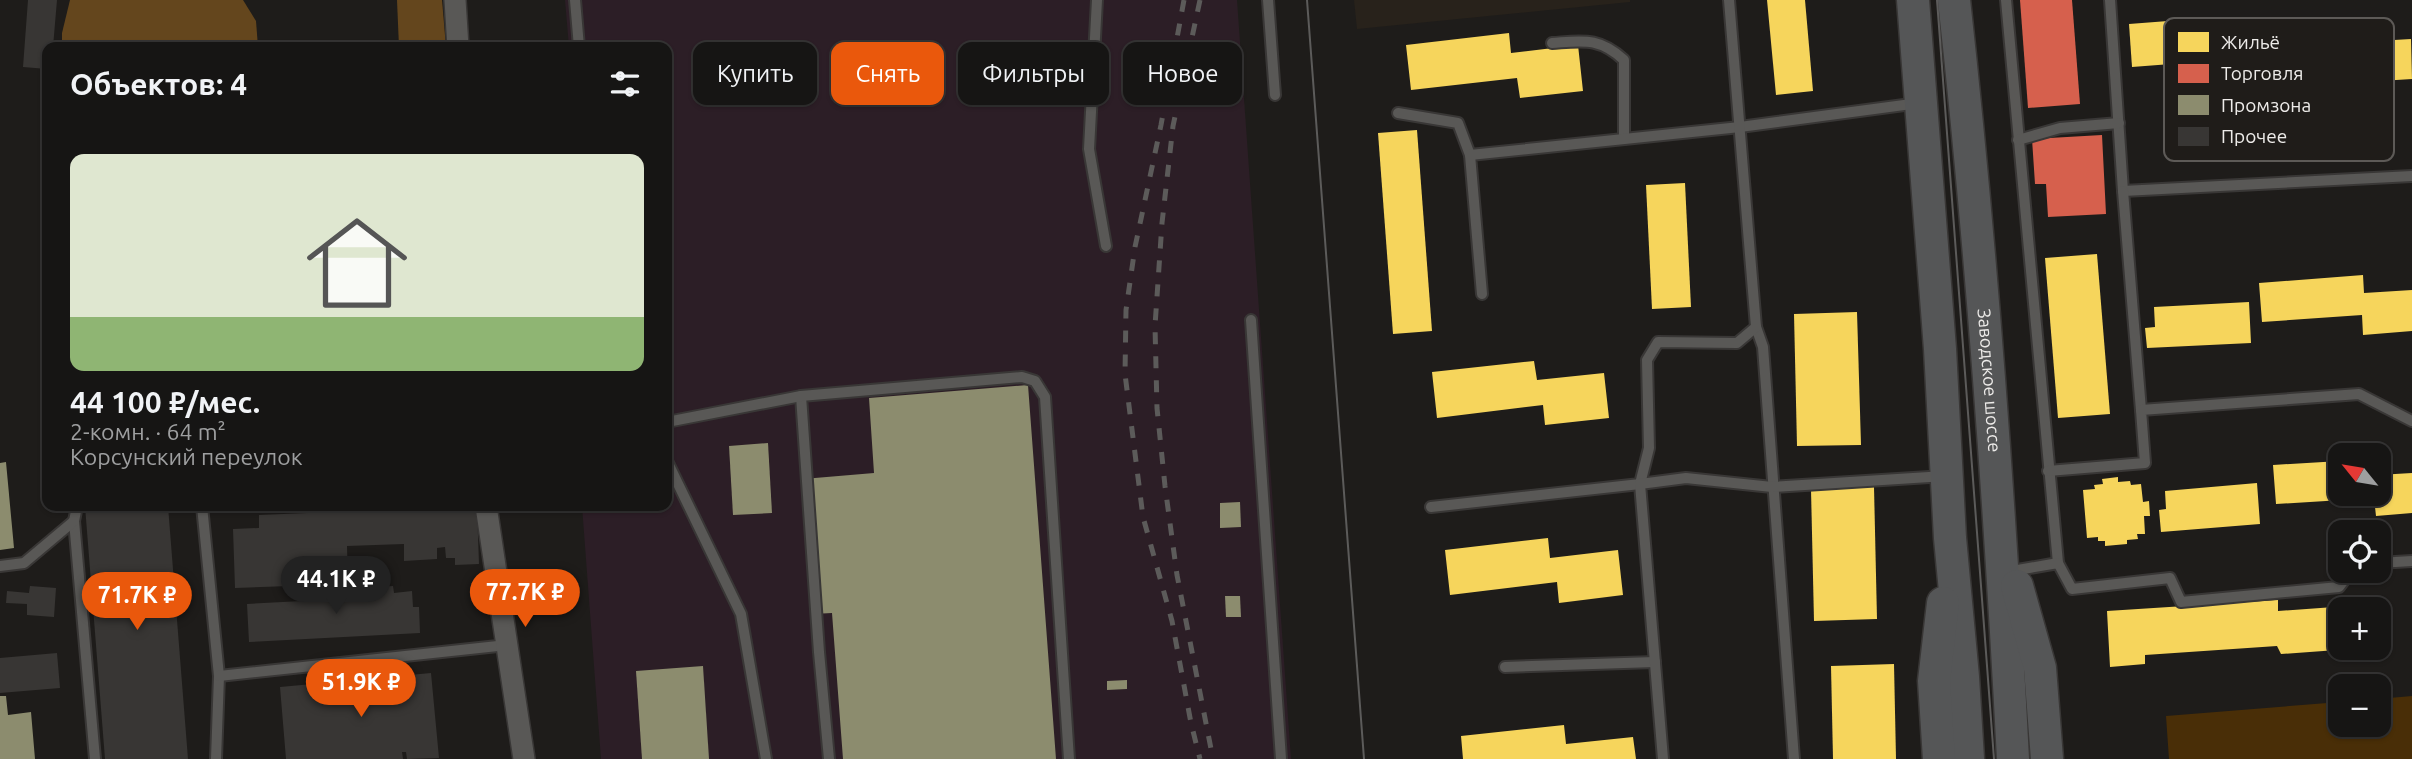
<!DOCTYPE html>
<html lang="ru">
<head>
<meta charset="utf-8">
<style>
	:root { --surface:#161514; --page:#1f1e1d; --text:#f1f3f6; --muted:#9e9fa0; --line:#353434; --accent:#ea580c }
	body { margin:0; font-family:Ubuntu,sans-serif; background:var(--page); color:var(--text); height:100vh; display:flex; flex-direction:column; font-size:26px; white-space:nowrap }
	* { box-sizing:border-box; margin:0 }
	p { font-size:23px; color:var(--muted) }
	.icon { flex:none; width:38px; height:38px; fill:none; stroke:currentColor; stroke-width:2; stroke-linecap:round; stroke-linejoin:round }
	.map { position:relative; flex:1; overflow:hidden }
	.sheet { position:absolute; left:42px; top:42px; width:630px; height:469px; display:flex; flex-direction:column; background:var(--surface); border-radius:14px; box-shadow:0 2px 5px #0004,0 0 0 2px var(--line) }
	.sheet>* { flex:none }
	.guide { position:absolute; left:693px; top:42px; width:665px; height:63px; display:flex; gap:14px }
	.needle { width:46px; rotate:300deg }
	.buttons { position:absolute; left:2328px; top:443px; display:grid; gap:14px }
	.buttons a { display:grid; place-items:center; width:63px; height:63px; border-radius:14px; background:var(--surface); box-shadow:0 2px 5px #0004,0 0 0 2px var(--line); font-size:35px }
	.price { position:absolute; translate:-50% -60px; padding:0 16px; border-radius:24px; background:var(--accent); color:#fff; font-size:23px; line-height:46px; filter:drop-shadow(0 2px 4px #0008) }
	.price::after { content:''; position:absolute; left:50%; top:42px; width:21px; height:16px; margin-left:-10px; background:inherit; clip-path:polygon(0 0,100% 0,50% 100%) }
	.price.active { background:#222; color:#fff }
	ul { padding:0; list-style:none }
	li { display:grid; align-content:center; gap:14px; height:371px; padding:0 28px }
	li span { display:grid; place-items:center; height:217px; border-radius:14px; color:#555 }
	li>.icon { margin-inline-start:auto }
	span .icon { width:126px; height:126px; fill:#fffc; stroke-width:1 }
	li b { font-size:30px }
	h2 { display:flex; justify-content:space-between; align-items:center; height:84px; padding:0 28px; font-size:30px }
	.tag { padding:0 24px; border-radius:14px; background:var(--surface); box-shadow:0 2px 5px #0004,0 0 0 2px var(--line); font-size:24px; line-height:63px }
	.tag.active { background:var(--accent); color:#fff }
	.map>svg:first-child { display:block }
	.industrial { fill:#2c1e26 }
	.built { fill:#28221b }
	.green { fill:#492e07 }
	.forest { fill:#64461d }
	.homes { fill:#f6d55c }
	.shops { fill:#d6604d }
	.industry { fill:#8c8c6e }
	.building { fill:#383634 }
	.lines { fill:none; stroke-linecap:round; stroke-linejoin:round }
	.service-casing { stroke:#393736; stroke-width:14 }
	.minor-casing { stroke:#393736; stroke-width:24 }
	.primary-casing { stroke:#393736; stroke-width:35 }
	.service { stroke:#595856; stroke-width:10 }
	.minor { stroke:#595856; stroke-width:21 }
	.primary { stroke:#555657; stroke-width:32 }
	.tram { stroke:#5c5b5a; stroke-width:2 }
	.rail { stroke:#5c5b5a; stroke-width:5; stroke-dasharray:12 12; stroke-linecap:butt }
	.labels { text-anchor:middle; stroke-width:7; stroke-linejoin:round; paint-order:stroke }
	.street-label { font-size:18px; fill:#edebe9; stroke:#1f1c19 }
	.key { fill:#1f1c19; stroke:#5d5a57; stroke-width:2 }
	.key-label { font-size:19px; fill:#edebe9 }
</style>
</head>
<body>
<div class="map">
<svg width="2412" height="759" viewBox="0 0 2412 759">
	<rect width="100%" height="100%" fill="#1e1c1a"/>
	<path class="industrial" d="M565,0H1237L1291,759H601L582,506H667V47H569Z"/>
	<path class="built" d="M1354,0H1630V2L1357,29Z"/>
	<path class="green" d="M2412,696V759H2169L2166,716L2340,702V724H2378V699Z"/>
	<g class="forest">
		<path d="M70,0H243L256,21L258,47H62V33Z"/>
		<path d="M397,0H442L446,47H399Z"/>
	</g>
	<g class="homes">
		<path d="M1767,0H1805L1813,91L1776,95Z"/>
		<path d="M2220,17L2223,60L2132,67L2129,24Z"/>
		<path d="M2342,28L2343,43L2411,39L2412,79L2349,83L2347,68L2242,75L2240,35Z"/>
		<path d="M1509,33L1511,53L1578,45L1583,91L1520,98L1517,78L1411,90L1406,45Z"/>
		<path d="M1417,130L1432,331L1393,334L1378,133Z"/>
		<path d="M1685,183L1691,307L1652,309L1646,185Z"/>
		<path d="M2097,254L2110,414L2058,418L2045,258Z"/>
		<path d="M2363,275L2364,293L2412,290V331L2363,335L2362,315L2262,322L2259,283Z"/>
		<path d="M2249,302L2251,343L2147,348L2145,328L2155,327L2154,307Z"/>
		<path d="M1857,312L1861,445L1797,446L1794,314Z"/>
		<path d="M1534,361L1537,380L1604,373L1609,418L1545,425L1543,405L1437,418L1432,372Z"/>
		<path d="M2340,461V494H2378V475L2412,473V513L2376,516L2374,498L2276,504L2273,465Z"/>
		<path d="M2118,477V482L2130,481L2131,485L2141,484L2143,502L2149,501L2150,516H2144L2145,534H2137L2138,539L2127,540V544L2105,546V541H2098V537L2087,538L2083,490L2095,489L2094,485L2103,484L2102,479Z"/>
		<path d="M2257,483L2260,524L2161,532L2159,510L2166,509L2165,491Z"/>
		<path d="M1874,487L1877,619L1814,621L1811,489Z"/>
		<path d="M1548,538L1550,558L1618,550L1623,595L1559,603L1557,582L1450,595L1445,550Z"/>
		<path d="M2278,600V611L2334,607L2337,650L2281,654L2277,646L2145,655V664L2110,667L2107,611Z"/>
		<path d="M1894,664L1896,759H1833L1831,666Z"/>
		<path d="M1564,725L1566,744L1633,737L1636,759H1463L1461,736Z"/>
	</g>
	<g class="shops">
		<path d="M2020,0H2072L2080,104L2028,108Z"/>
		<path d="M2102,135L2106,214L2048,217L2046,184H2035L2032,139Z"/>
	</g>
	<g class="industry">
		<path d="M1028,385L1056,759H843L832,613L813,614L803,479L874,473L869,398Z"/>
		<path d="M768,443L772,513L733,515L729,446Z"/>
		<path d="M6,462L14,548L0,550V463Z"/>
		<path d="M1240,502L1241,527L1220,528V503Z"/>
		<path d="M1225,596H1240L1241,617H1226Z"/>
		<path d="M703,666L709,759H642L636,671Z"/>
		<path d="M1127,680V689L1107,690V681Z"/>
		<path d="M0,696H6L8,715L31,712L35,759H0Z"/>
	</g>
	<g class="building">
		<path d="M28,0H57L53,47H47V69L23,67Z"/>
		<path d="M85,506H168L188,759H105Z"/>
		<path d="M477,506L479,564L455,565V558H446L445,547L437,548V559L404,561V544L347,546L348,584L235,588L233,529L259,528V515Z"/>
		<path d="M30,586L56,588L54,617L27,615V604L6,603L7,591L29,593Z"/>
		<path d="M393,586L394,593L412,591L413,607H419L420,633L249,642L247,604L321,600L320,594L361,592V588Z"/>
		<path d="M57,653L60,688L0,693V658Z"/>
		<path d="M431,673L439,758L407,759L406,752H402L403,759H286L280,687Z"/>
	</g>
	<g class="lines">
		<defs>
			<g id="service">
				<path d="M575,0L579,47"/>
				<path d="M1097,0L1089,149L1106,246"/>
				<path d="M1268,0L1275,95"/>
				<path d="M2006,0L2058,563"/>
				<path d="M2110,0L2123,191L2412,176"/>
				<path d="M1552,43C1583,41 1599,37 1624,60V139"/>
				<path d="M1398,113L1458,123L1470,155"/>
				<path d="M2018,140L2060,128L2119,123"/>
				<path d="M2123,191L2141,410"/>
				<path d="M1482,294L1470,155L1740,127L1919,103"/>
				<path d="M1251,320L1281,759"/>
				<path d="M1756,327L1763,347L1794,759"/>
				<path d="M801,396L819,652L829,759"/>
				<path d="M667,422L801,396L1022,377L1035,381L1045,397L1069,759"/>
				<path d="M667,461L741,614L766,759"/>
				<path d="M2048,471L2145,463L2141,410L2359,394L2412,421"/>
				<path d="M77,506L74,521L95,759"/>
				<path d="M202,506L219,676L216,759"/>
				<path d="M1431,507L1640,484L1649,448L1647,360L1658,342L1737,343L1756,327L1729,0"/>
				<path d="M2378,563L2412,561"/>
				<path d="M0,566L24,563L74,521"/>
				<path d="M2012,571L2058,563L2072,589L2170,578L2181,602L2339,587L2352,570"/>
				<path d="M1505,667L1655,662"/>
				<path d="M219,676L507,645"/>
				<path d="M1663,759L1640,484L1686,478L1772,487L1945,476"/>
			</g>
			<g id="minor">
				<path d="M455,0L458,47"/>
				<path d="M486,506L524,759"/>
			</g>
			<g id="primary">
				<path d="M1913,0L1940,349L1950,538L1963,677L1968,759"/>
				<path id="s1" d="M1954,0C1982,252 2000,506 2013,759"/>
				<path d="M2017,586L2040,668L2047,759"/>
				<path d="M1939,759L1934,681L1943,603"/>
			</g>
		</defs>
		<use href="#service" class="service-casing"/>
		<use href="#minor" class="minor-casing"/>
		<use href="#primary" class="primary-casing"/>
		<use href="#service" class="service"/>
		<use href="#minor" class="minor"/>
		<use href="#primary" class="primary"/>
		<g class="tram">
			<path d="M1307,0L1364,759"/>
			<path d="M1937,0L1994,759"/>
		</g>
		<g class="rail">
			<path d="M1184,0L1161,125L1135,247L1126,310L1125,374L1143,517L1172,621L1191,723L1200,759"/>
			<path d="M1200,0L1173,126L1162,223L1155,326L1157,408L1165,486L1177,575L1213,759"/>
		</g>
	</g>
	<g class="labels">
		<g class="street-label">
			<text dy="6" stroke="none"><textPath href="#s1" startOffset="382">Заводское шоссе</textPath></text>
		</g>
	</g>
	<rect x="2164" y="18" width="230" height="143" rx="10" class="key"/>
	<rect x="2178" y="32" width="31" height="20" fill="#f6d55c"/>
	<rect x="2178" y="64" width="31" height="19" fill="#d6604d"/>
	<rect x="2178" y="95" width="31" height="20" fill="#8c8c6e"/>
	<rect x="2178" y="127" width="31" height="19" fill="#383634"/>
	<g class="key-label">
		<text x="2221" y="49">Жильё</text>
		<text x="2221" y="80">Торговля</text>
		<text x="2221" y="112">Промзона</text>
		<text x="2221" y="143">Прочее</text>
	</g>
</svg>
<div class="buttons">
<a><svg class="needle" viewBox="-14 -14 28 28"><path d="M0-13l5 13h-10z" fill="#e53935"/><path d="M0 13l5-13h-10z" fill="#9e9fa0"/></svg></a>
<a><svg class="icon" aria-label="locate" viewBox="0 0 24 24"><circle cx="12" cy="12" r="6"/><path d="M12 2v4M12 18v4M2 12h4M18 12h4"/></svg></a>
<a>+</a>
<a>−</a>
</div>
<b class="price active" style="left:336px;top:616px">44.1K ₽</b>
<b class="price" style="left:525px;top:629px">77.7K ₽</b>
<b class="price" style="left:137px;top:632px">71.7K ₽</b>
<b class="price" style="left:361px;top:719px">51.9K ₽</b>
<div class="guide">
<a class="tag">Купить</a>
<a class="tag active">Снять</a>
<a class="tag">Фильтры</a>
<a class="tag">Новое</a>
</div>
<section class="sheet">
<h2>Объектов: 4<svg class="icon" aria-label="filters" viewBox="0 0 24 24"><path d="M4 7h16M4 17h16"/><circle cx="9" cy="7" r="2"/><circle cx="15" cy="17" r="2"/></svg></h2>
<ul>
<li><span style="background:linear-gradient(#dfe7d0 75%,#8fb573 0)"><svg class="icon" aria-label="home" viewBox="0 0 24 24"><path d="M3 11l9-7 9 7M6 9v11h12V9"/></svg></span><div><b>44 100 ₽/мес.</b><p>2-комн. · 64 m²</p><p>Корсунский переулок</p></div></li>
</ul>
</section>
</div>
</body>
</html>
